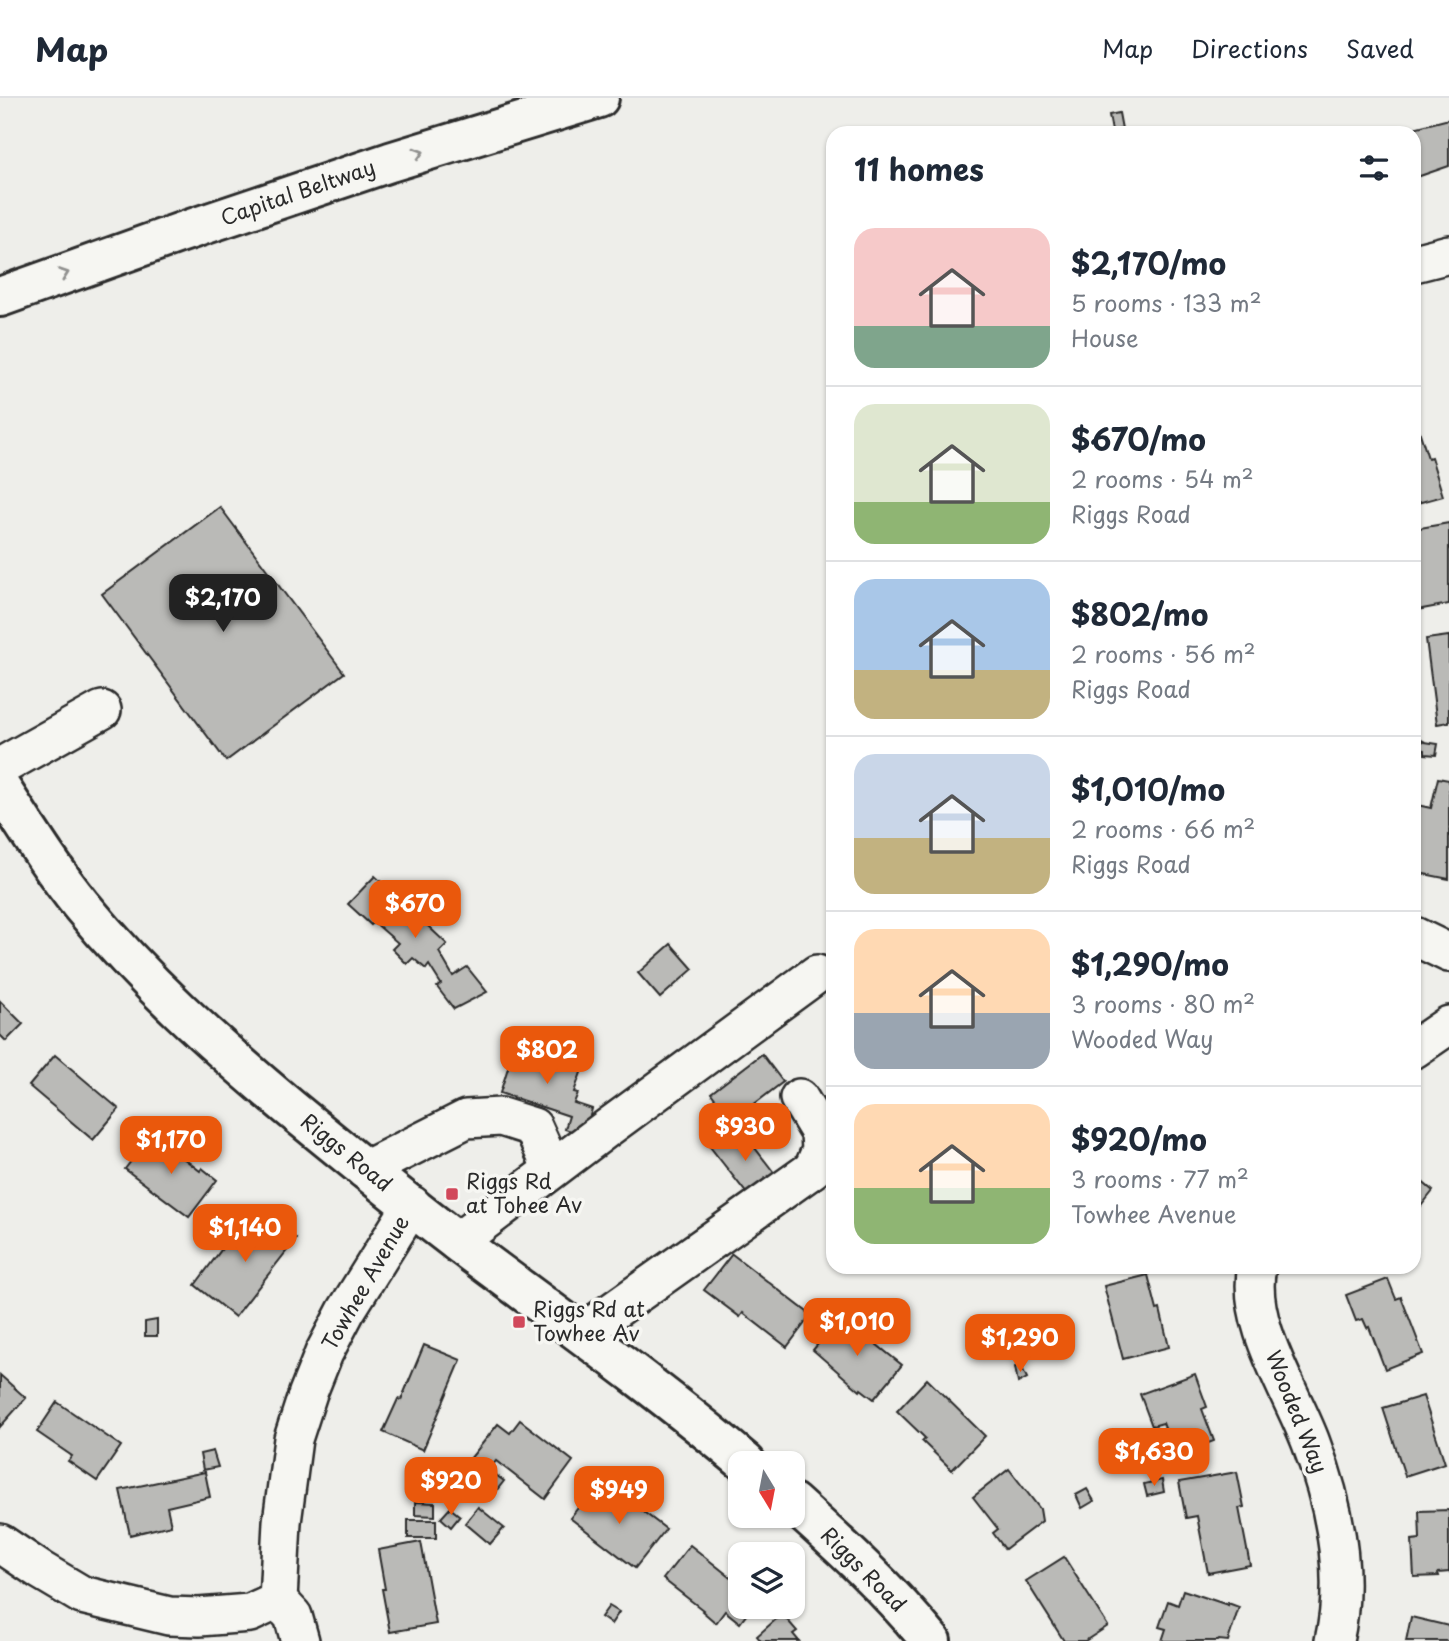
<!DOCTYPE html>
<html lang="en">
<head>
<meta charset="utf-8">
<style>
	:root { --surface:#fff; --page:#f6f6f7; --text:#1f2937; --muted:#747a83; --line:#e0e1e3; --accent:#ea580c }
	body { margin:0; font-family:"Playpen Sans",sans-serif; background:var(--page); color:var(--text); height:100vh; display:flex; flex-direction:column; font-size:26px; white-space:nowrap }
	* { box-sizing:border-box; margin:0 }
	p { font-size:23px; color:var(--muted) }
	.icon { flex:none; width:38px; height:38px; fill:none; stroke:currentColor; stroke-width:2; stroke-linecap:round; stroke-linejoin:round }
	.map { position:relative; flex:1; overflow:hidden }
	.drawer { position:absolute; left:826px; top:28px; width:595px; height:1148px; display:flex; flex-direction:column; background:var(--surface); border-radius:21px; box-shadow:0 2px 5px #0004 }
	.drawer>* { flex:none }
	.needle { width:46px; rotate:170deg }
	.controls { position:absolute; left:728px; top:1353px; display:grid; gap:14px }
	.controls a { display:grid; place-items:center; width:77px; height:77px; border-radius:14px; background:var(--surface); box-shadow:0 2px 5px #0004; font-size:35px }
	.price { position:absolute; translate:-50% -60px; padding:0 16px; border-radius:14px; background:var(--accent); color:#fff; font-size:23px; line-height:46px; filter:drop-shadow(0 2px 4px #0008) }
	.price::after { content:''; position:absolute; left:50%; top:42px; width:21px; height:16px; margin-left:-10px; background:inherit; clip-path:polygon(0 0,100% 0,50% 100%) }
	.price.on { background:#222; color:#fff }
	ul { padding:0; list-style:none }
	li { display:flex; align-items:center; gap:21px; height:175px; padding:0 28px }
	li+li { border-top:2px solid var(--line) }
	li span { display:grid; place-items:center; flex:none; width:196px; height:140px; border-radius:21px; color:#555 }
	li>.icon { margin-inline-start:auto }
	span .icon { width:84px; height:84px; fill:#fffc; stroke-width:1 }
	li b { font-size:30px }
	h2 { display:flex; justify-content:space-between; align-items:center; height:84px; padding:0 28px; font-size:30px }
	header { display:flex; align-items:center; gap:42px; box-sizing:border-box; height:98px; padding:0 35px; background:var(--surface); border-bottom:2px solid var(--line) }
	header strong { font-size:33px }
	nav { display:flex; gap:38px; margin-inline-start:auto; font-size:24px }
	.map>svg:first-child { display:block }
	.building { fill:#babab7; stroke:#2b2b2b; stroke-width:2 }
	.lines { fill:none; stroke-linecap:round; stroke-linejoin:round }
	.minor-casing { stroke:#2b2b2b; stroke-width:42 }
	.major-casing { stroke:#2b2b2b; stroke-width:44 }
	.highway-casing { stroke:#2b2b2b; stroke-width:44 }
	.minor { stroke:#f6f6f2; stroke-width:37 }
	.major { stroke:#f6f6f2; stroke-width:38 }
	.highway { stroke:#f6f6f2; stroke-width:38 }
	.oneway { stroke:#90908e }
	.poi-dot { fill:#d1495b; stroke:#f6f6f2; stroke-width:2.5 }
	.labels { text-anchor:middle; stroke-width:7; stroke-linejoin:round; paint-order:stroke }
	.street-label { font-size:21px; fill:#2b2b2b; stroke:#f6f6f2 }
	.poi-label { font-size:21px; fill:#2b2b2b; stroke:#f6f6f2; text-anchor:start }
</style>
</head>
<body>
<header>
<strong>Map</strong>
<nav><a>Map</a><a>Directions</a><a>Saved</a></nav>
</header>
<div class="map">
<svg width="1449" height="1543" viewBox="0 0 1449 1543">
	<rect width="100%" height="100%" fill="#eeeeea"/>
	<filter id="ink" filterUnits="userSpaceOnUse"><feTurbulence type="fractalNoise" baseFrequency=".0143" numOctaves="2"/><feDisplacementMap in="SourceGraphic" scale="14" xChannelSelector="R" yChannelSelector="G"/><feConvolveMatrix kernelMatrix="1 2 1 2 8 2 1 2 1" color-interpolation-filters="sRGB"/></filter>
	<g filter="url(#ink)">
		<g class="building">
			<path d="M1119,15L1122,31L1112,33L1109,17Z"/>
			<path d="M1449,21V68L1414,80V35H1394Z"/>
			<path d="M1417,326L1428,360L1431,359L1443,398L1414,406V327Z"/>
			<path d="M220,409L344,575L226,663L102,496Z"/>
			<path d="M1449,425V506L1417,512L1414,495V431Z"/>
			<path d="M1449,538V624L1437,626L1426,541Z"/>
			<path d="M1414,638L1425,644L1438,646L1436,657L1425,656V652L1414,649Z"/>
			<path d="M1438,680L1449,682V781L1414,774V719L1417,707L1431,710Z"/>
			<path d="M375,778L447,846L439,854L453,878L467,869L487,894L454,911L437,889L441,886L429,867L426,871L413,860L407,866L392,851L398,845L374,824L371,827L348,806Z"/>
			<path d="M671,846L693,871L660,900L638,875Z"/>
			<path d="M0,903L23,926L6,943L0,937Z"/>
			<path d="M524,948L583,969L574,994L578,995L574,1005L592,1011L584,1037L565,1031L569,1018L500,995L512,957L520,960Z"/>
			<path d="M762,956L783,984L732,1023L711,995Z"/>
			<path d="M55,957L119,1011L93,1042L29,988Z"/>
			<path d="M735,1024L782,1085L755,1106L707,1045Z"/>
			<path d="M152,1036L200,1073L202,1070L217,1082L189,1119L125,1071Z"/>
			<path d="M1414,1077L1433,1093L1414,1117Z"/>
			<path d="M261,1114L296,1141L235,1219L195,1187L233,1136L240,1141Z"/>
			<path d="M732,1156L811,1217L787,1249L743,1215L740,1219L704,1192Z"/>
			<path d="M1148,1177L1157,1212L1160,1211L1169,1249L1123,1261L1104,1188Z"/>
			<path d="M1388,1181L1396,1201L1401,1199L1423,1256L1385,1271L1369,1229L1367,1230L1363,1221L1356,1223L1346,1197Z"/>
			<path d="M841,1218L902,1267L874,1301L861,1291L860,1293L813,1252Z"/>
			<path d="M157,1222V1238H145V1224Z"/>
			<path d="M424,1247L461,1262L423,1352L383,1334L398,1301L401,1302Z"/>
			<path d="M1020,1266L1027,1280L1018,1285L1015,1269Z"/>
			<path d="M1195,1276L1207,1309L1202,1311L1214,1343L1175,1357L1163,1325L1152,1328L1140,1296Z"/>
			<path d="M0,1277L26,1300L0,1329Z"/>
			<path d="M927,1281L985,1338L952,1372L922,1343L925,1340L897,1313Z"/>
			<path d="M1423,1298L1445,1365L1405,1378L1383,1310Z"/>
			<path d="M57,1304L121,1348L97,1383L68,1363L72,1358L37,1334Z"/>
			<path d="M520,1322L573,1363L545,1401L496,1363L489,1372L504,1383L489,1402L471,1389L475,1383L461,1372L498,1326L510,1335Z"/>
			<path d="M213,1353L218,1369L203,1372L200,1356Z"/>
			<path d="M1009,1371L1040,1411L1042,1423L1005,1451L993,1435L998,1431L973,1399Z"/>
			<path d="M205,1374L210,1399L167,1409L171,1427L130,1437L120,1392Z"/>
			<path d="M1237,1374L1244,1409L1239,1410L1250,1467L1208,1475L1197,1418L1186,1420L1179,1384Z"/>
			<path d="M1162,1382L1164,1394L1147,1398L1144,1386Z"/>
			<path d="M612,1390L666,1431L635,1470L570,1420L589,1396L600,1405Z"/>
			<path d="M1087,1391L1094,1403L1082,1410L1076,1397Z"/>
			<path d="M415,1404L435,1405V1418L415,1417Z"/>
			<path d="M478,1409L504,1430L490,1446L465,1425Z"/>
			<path d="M450,1410L460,1418L451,1429L441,1420Z"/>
			<path d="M1449,1412V1474L1438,1475L1439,1478L1414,1479L1412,1442L1420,1441L1419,1413Z"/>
			<rect x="408" y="1422" width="28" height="18"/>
			<path d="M421,1444L436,1526L390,1534L382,1491H385L378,1452Z"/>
			<path d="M690,1447L740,1487V1508H753L740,1525L725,1513L716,1525L702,1513L703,1512L663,1481Z"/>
			<path d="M1064,1459L1108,1528L1085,1543H1064L1026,1483Z"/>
			<path d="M1183,1492L1228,1507V1505L1239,1509L1228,1543L1219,1542L1218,1543H1162L1166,1531L1159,1529L1168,1503L1178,1507Z"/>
			<path d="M609,1508L619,1514L611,1526L601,1519Z"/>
			<path d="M782,1516L797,1533L793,1536L799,1543H761L757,1538Z"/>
			<path d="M1411,1519L1449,1528V1543H1406Z"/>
		</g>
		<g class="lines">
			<defs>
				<g id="minor">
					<path d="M1414,165L1449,156"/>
					<path d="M0,669L102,612"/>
					<path d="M1414,838L1449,855"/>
					<path d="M1414,951L1449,927"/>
					<path d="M365,1072L466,1021L501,1019L533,1029L552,1071"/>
					<path d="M457,1144L606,1031L817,876"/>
					<path d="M1257,1169C1245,1224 1292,1294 1311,1345C1335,1408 1349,1477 1334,1543"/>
					<path d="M582,1235L813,1071L821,1052L820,1035L799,1000"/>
					<path d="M0,1445L40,1472L82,1497L169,1518L199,1519L250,1515L278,1502"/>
					<path d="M300,1543L293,1518L278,1502L282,1424L293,1341L308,1295L324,1255L346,1213L412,1107"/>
				</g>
				<g id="major">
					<path d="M0,689C26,729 51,770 81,807C143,883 215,947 290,1010C346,1056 402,1102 460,1146C556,1218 654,1287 746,1365"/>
					<path d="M793,1405C842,1449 889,1492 931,1543"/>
				</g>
				<path id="highway" d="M0,199L179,135L390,64L599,0"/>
			</defs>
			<use href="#minor" class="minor-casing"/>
			<use href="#major" class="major-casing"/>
			<use href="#highway" class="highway-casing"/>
			<use href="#minor" class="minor"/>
			<use href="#major" class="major"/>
			<use href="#highway" class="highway"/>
		</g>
		<defs><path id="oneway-chevron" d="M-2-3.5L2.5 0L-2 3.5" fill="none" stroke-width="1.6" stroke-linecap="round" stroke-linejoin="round" transform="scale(1.75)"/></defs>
		<g class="oneway">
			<use href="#oneway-chevron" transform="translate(419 55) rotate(-17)"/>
			<use href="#oneway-chevron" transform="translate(64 176) rotate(-20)"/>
		</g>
	</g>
	<g class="poi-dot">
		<rect x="445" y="1089" width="14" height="14" rx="3.5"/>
		<rect x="512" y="1217" width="14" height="14" rx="3.5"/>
	</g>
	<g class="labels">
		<g class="street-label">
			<text transform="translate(298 95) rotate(-19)" y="7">Capital Beltway</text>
			<text transform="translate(346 1055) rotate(39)" y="7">Riggs Road</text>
			<text transform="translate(366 1185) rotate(-60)" y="7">Towhee Avenue</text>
			<text transform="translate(1296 1314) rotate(68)" y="7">Wooded Way</text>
			<text transform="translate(863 1472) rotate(45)" y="7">Riggs Road</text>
		</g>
		<g class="poi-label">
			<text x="466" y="1091">Riggs Rd<tspan x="466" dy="24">at Tohee Av</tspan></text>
			<text x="533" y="1219">Riggs Rd at<tspan x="533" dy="24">Towhee Av</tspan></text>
		</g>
	</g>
</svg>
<div class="controls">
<a><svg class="needle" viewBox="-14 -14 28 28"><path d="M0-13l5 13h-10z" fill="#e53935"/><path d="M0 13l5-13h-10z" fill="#747a83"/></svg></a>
<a><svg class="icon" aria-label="layers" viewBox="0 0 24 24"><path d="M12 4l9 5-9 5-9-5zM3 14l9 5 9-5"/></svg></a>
</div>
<b class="price on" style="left:223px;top:536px">$2,170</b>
<b class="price" style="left:415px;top:842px">$670</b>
<b class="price" style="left:547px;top:988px">$802</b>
<b class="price" style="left:745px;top:1065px">$930</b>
<b class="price" style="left:171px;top:1078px">$1,170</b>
<b class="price" style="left:245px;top:1166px">$1,140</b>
<b class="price" style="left:857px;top:1260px">$1,010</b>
<b class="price" style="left:1020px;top:1276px">$1,290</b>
<b class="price" style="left:1154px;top:1390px">$1,630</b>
<b class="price" style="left:451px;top:1419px">$920</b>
<b class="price" style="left:619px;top:1428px">$949</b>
<section class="drawer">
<h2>11 homes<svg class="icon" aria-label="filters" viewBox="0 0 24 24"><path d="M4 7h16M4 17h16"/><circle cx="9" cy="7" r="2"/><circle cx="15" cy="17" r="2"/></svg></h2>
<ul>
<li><span style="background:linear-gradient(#f6c9c9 70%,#7fa58c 0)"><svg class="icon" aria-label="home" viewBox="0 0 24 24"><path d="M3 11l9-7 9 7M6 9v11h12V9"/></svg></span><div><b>$2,170/mo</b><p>5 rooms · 133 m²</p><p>House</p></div></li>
<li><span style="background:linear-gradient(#dfe7d0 70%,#8fb573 0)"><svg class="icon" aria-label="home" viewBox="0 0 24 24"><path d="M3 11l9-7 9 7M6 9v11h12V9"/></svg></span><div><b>$670/mo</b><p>2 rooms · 54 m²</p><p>Riggs Road</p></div></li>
<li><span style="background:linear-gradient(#a9c7e8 65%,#c2b280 0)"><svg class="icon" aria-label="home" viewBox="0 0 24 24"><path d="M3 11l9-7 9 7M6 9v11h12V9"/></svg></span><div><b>$802/mo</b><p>2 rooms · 56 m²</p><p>Riggs Road</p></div></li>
<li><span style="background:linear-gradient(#c9d6e8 60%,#c2b280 0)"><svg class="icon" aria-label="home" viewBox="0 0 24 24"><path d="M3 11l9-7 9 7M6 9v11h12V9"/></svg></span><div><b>$1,010/mo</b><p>2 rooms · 66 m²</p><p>Riggs Road</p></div></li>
<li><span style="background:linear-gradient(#ffd9b3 60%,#9aa5b1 0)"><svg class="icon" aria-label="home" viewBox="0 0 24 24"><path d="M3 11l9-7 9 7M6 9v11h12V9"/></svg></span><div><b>$1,290/mo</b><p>3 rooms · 80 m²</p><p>Wooded Way</p></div></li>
<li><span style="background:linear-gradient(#ffd9b3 60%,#8fb573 0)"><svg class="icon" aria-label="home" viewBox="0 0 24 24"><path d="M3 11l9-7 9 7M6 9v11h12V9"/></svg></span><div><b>$920/mo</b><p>3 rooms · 77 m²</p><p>Towhee Avenue</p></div></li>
</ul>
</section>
</div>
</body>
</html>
